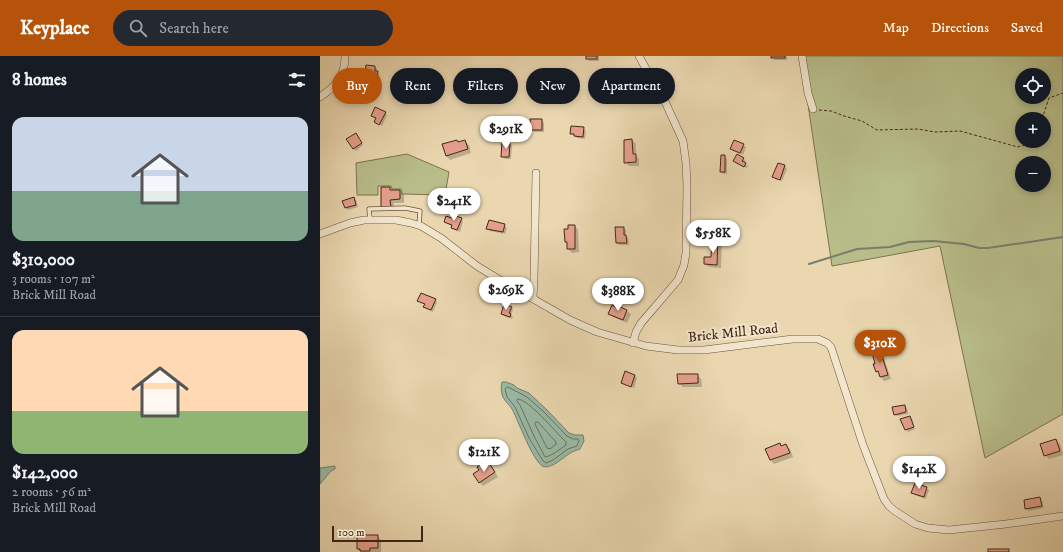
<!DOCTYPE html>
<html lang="en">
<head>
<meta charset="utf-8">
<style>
	:root { --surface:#171b24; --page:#242831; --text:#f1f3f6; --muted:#9ea1a6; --line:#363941; --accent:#b45309 }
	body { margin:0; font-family:"IM FELL DW Pica",serif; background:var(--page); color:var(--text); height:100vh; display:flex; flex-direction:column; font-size:15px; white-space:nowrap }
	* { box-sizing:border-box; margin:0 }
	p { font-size:13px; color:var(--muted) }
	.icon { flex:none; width:22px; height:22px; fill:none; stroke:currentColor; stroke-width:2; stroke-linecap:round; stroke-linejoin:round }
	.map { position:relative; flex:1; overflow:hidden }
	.side { display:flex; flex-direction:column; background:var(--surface); width:320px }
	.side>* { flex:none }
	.hud { position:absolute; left:12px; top:12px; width:380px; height:36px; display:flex; gap:8px }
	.controls { position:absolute; left:695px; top:12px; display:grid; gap:8px }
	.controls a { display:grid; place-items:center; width:36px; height:36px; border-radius:50%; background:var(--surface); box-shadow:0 2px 6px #0003; font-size:20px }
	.scale { position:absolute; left:12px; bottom:10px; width:91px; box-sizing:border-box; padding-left:4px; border:2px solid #442617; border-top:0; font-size:11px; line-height:14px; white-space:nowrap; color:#442617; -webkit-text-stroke:3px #f1e5cc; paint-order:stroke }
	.price { position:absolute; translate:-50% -34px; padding:0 9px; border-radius:14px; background:#fff; color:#222; font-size:13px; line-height:26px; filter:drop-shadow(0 1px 2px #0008) }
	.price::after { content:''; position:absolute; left:50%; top:24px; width:12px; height:9px; margin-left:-6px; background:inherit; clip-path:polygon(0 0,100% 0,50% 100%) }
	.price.active { background:var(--accent); color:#fff }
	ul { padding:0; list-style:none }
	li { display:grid; align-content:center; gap:8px; height:212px; padding:0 12px }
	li+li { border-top:1px solid var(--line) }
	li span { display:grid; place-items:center; height:124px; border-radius:12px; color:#555 }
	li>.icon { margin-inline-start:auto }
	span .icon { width:72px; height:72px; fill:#fffc; stroke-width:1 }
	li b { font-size:17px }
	h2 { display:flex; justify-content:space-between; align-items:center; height:48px; padding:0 12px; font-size:17px }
	.pill { padding:0 14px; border-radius:18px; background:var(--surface); box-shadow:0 2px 6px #0003; font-size:14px; line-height:36px }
	.pill.active { background:var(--accent); color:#fff }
	header { display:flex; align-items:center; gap:24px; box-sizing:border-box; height:56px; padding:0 20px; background:var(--accent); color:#fff }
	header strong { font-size:19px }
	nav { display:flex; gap:22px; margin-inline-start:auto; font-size:14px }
	.search { width:280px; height:36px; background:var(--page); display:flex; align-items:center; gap:10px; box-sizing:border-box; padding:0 14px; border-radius:22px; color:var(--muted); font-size:15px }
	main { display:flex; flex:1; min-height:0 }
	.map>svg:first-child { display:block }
	.green { fill:#b8be8a; stroke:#7e7250; fill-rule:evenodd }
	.water { fill:#99baa6; stroke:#777f6d }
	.shadow { fill:#0003 }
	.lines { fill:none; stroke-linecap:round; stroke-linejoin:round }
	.shore { stroke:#6e705e; stroke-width:1 }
	.stream { stroke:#777f6d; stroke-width:2 }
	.building { fill:#e5a08d; stroke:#442617 }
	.service-casing { stroke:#6e523d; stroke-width:5 }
	.minor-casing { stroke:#6e523d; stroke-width:8 }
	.path { stroke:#442617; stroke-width:1; stroke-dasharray:3 2; stroke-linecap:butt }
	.service { stroke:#f1e5cc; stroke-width:3.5 }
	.minor { stroke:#f1e5cc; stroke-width:7 }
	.labels { text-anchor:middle; stroke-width:4; stroke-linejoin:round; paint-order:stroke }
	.street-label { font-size:14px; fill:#442617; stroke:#f1e5cc }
</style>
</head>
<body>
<header>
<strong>Keyplace</strong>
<div class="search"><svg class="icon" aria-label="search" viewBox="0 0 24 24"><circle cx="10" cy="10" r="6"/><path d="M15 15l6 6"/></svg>Search here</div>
<nav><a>Map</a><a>Directions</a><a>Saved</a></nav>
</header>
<main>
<section class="side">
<h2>8 homes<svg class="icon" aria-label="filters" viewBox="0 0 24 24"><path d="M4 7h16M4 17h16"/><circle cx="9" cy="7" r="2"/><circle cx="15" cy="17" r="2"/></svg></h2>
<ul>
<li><span style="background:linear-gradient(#c9d6e8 60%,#7fa58c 0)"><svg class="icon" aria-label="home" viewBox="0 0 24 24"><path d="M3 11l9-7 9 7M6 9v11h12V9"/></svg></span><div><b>$310,000</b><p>3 rooms · 107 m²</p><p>Brick Mill Road</p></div></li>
<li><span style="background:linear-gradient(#ffd9b3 65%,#8fb573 0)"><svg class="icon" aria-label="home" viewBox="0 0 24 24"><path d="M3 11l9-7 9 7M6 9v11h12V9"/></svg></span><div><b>$142,000</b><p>2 rooms · 56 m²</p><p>Brick Mill Road</p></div></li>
</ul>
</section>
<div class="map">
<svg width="743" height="496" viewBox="0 0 743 496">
	<rect width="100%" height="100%" fill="#ead7b0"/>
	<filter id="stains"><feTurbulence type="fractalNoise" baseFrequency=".005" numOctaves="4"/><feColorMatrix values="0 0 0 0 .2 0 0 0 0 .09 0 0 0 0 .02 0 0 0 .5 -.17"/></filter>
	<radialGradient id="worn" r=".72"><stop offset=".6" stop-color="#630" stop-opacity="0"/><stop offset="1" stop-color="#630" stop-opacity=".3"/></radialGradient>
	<g class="green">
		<path d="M484,0H743V358L665,402L620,190L512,210L482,8ZM702,19H724V41H702ZM702,63H724V85H702ZM702,107H724V129H702Z"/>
		<path d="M87,98L129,116L125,139L82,138L81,133H72L71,130H58V139H37L36,107Z"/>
	</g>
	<g class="water">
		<path d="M182,326H186L194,329L197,332L209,337L227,354L249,377L255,379H263L264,385L260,393C256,394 252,396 249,398C242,402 234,411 225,411C214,410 198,363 192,353C189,348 183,344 182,338C181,334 181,330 182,326Z"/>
		<path d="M15,410V413L11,415L0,428V412Z"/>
	</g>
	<g class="shadow">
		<path d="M267,0H279V5H269L267,2Z"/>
		<path d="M452,0H467V4H454Z"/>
		<path d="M55,11L57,13V16L59,18V23H56V26L47,25L45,23Z"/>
		<path d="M65,57L67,59L62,70L55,66L56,63L52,60Z"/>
		<path d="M222,64L224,67V76H214L211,73Z"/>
		<path d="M263,72L266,75L265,83L257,82L251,77Z"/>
		<path d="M38,81L43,89L36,95L33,92Z"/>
		<path d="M312,84L316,88V100L319,103V110H309L305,106Z"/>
		<path d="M137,85L139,87L145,85L149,89L151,97L130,104L126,100Z"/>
		<path d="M189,87L192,89L191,103H185L182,100Z"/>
		<path d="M423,89L426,91L423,99L414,95L411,93Z"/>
		<path d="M405,100L407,103V118H404L401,116Z"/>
		<path d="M423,103L426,105L424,107L428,110L427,112L417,108L415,105Z"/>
		<path d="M458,108L465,110L467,113L462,125L456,123L454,121Z"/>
		<path d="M69,132L73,135H80L84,139V147H74V155H66L62,151Z"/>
		<path d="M33,142L36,144L38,151L28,154L26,152Z"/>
		<path d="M132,163H141L143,165L140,176L135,174L132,172L133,170L127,168L125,166Z"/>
		<path d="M184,169L187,172L185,178L170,175L168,173Z"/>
		<path d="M255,170L258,174L259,196L252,197L248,193V188L246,186L249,174Z"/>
		<path d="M303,172L306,174V180L308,182L309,189H300L297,187Z"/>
		<path d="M393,183L398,184L402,188L401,212L389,211L385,208L392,203Z"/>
		<path d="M99,244H115L117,246L113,256L107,253L105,250V249Z"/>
		<path d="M297,250L307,255L311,258L307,267L293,261L289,257Z"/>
		<path d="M191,251L193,254L191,259L193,261L192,263L184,260L182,258Z"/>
		<path d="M559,295L563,299L571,323L564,325L557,315V308Z"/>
		<path d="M306,317L315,320L317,322L314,332L305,329L302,327Z"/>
		<path d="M377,319L381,323L382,331H363L359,327Z"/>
		<path d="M584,350L587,352L588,358L577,360L575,358Z"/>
		<path d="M590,361L592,363L595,373L588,376L586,373Z"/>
		<path d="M736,384L740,388L743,399L729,403L725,399Z"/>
		<path d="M460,389L462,391L466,389L470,393L473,401L454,408L450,404Z"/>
		<path d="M169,408L173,412L178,421L163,430L159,426L164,412Z"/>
		<path d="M606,432L609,434L606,443L595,439L593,437Z"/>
		<path d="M720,442L722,445L724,452L709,455L706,453L705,445Z"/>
		<path d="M57,480L61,484V496H41L38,493Z"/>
	</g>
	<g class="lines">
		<g class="shore">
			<path d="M188,331L207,341L224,356L247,380L253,383H258L259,385L257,390L248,393L233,404L226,407L223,405L209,382L195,351L187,341L185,333L186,332Z"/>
			<path d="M198,343C209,344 234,374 243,383L246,386V389C240,393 232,400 225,401L214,380L200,349L197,345Z"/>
			<path d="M216,366H218L236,386V388L230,393L227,392L215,368Z"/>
		</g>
		<path class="stream" d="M489,208L537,193L570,191L589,186L613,185L644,188L659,192H668L743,181"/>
	</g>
	<g class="building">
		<rect x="266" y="0" width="11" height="3"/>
		<rect x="451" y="0" width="14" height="2"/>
		<path d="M46,9L55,10V15H58L57,21H54V25L44,23Z"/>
		<path d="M55,51L66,56L59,69L54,66L56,62L51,60Z"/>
		<path d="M210,63H222V74H211Z"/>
		<path d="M251,70L264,71L263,81L254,80V78H250Z"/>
		<path d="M36,77L42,87L33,93L26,83Z"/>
		<path d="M312,83L313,98H316V106L304,107V84Z"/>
		<path d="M137,84L138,86L145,84L148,93L126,100L122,88Z"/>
		<path d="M414,84L424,88L420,97L410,93Z"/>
		<path d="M182,86H190L189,101H181Z"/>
		<path d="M417,98L424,102L422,105L426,107L424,111L413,105Z"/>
		<path d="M401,99H405V116H400Z"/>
		<path d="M458,107L465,109L460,124L452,121Z"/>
		<path d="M61,131H70V134H80V143L70,144L71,151H61Z"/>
		<path d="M34,141L36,149L25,152L22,145Z"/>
		<path d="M133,159L142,162L137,174L131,172L132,169L124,166L126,160L132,162Z"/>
		<path d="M169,164L185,168L183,176L166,173Z"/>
		<path d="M248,169H255V193H247V186H245L244,173H248Z"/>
		<path d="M295,171H304V179H306L307,187H296Z"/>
		<path d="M392,182L398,183L397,209L384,208V201H391Z"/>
		<path d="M101,237L116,243L111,254L103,251L105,248L97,245Z"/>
		<path d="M184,248L192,251L189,257L191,258L190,261L181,258Z"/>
		<path d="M292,249L296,251V249L307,254L303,264L288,258Z"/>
		<path d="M560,294L568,319L560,321L558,315L556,316L553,308H555L552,296Z"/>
		<path d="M305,315L315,319L311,331L301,327Z"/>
		<path d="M357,318H378V327L358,328Z"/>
		<path d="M585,349L586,356L574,359L572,351Z"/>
		<path d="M590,360L594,371L585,374L580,363Z"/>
		<path d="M736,383L740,395L724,400L720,388Z"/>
		<path d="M460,387L461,390L466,388L470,397L450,404L445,393Z"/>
		<path d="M169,407L175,416L159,427L153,418L159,414L157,411L162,408L163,411Z"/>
		<path d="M595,427L607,431L604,441L591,437Z"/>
		<path d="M720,441L722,450L705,453L704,444Z"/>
		<path d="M37,479H58V492H50V495H40V493H37Z"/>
		<rect x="668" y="493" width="21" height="3"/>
	</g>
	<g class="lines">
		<defs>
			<path id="service" d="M50,164L49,153L85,152L100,155L99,169"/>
			<g id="minor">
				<path d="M482,0L488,37L493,53"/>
				<path d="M0,41C16,30 25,21 25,0"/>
				<path d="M0,178L30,167L44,164H76L91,167L101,170L121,182L157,210L175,221L250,264L277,276L326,290L358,294H384L473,283H498L507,287L511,291L543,389L564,443L569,450L575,455L595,468L608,472L629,474L686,468L743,460"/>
				<path d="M213,242L214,223L216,117"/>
				<path d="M313,287L316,276L321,267L328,259L358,224L364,209L366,197L367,129L366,107L363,85L342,39L325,11L319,0"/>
			</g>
		</defs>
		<use href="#service" class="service-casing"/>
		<use href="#minor" class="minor-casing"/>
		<g class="path">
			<path d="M499,54L511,55L524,60L542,65L557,74L598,73L615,76L640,75L698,91L717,85"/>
			<path d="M722,63L729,42L743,37"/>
		</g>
		<use href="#service" class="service"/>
		<use href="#minor" class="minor"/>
	</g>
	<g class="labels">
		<g class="street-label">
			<text transform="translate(413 276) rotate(-6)" y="5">Brick Mill Road</text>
		</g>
	</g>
	<rect width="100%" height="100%" filter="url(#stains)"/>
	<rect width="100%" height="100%" fill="url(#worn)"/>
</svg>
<div class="controls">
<a><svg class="icon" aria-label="locate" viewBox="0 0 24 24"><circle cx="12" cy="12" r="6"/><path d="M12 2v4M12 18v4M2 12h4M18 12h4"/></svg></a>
<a>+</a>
<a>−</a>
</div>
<div class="scale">100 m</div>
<b class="price" style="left:186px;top:94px">$291K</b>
<b class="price" style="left:134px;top:166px">$241K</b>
<b class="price" style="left:393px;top:198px">$558K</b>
<b class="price" style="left:186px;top:255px">$269K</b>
<b class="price" style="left:298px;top:256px">$388K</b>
<b class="price active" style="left:560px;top:308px">$310K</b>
<b class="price" style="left:164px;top:417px">$121K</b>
<b class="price" style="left:599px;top:434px">$142K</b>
<div class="hud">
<a class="pill active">Buy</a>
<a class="pill">Rent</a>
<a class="pill">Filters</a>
<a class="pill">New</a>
<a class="pill">Apartment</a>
</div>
</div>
</main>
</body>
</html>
